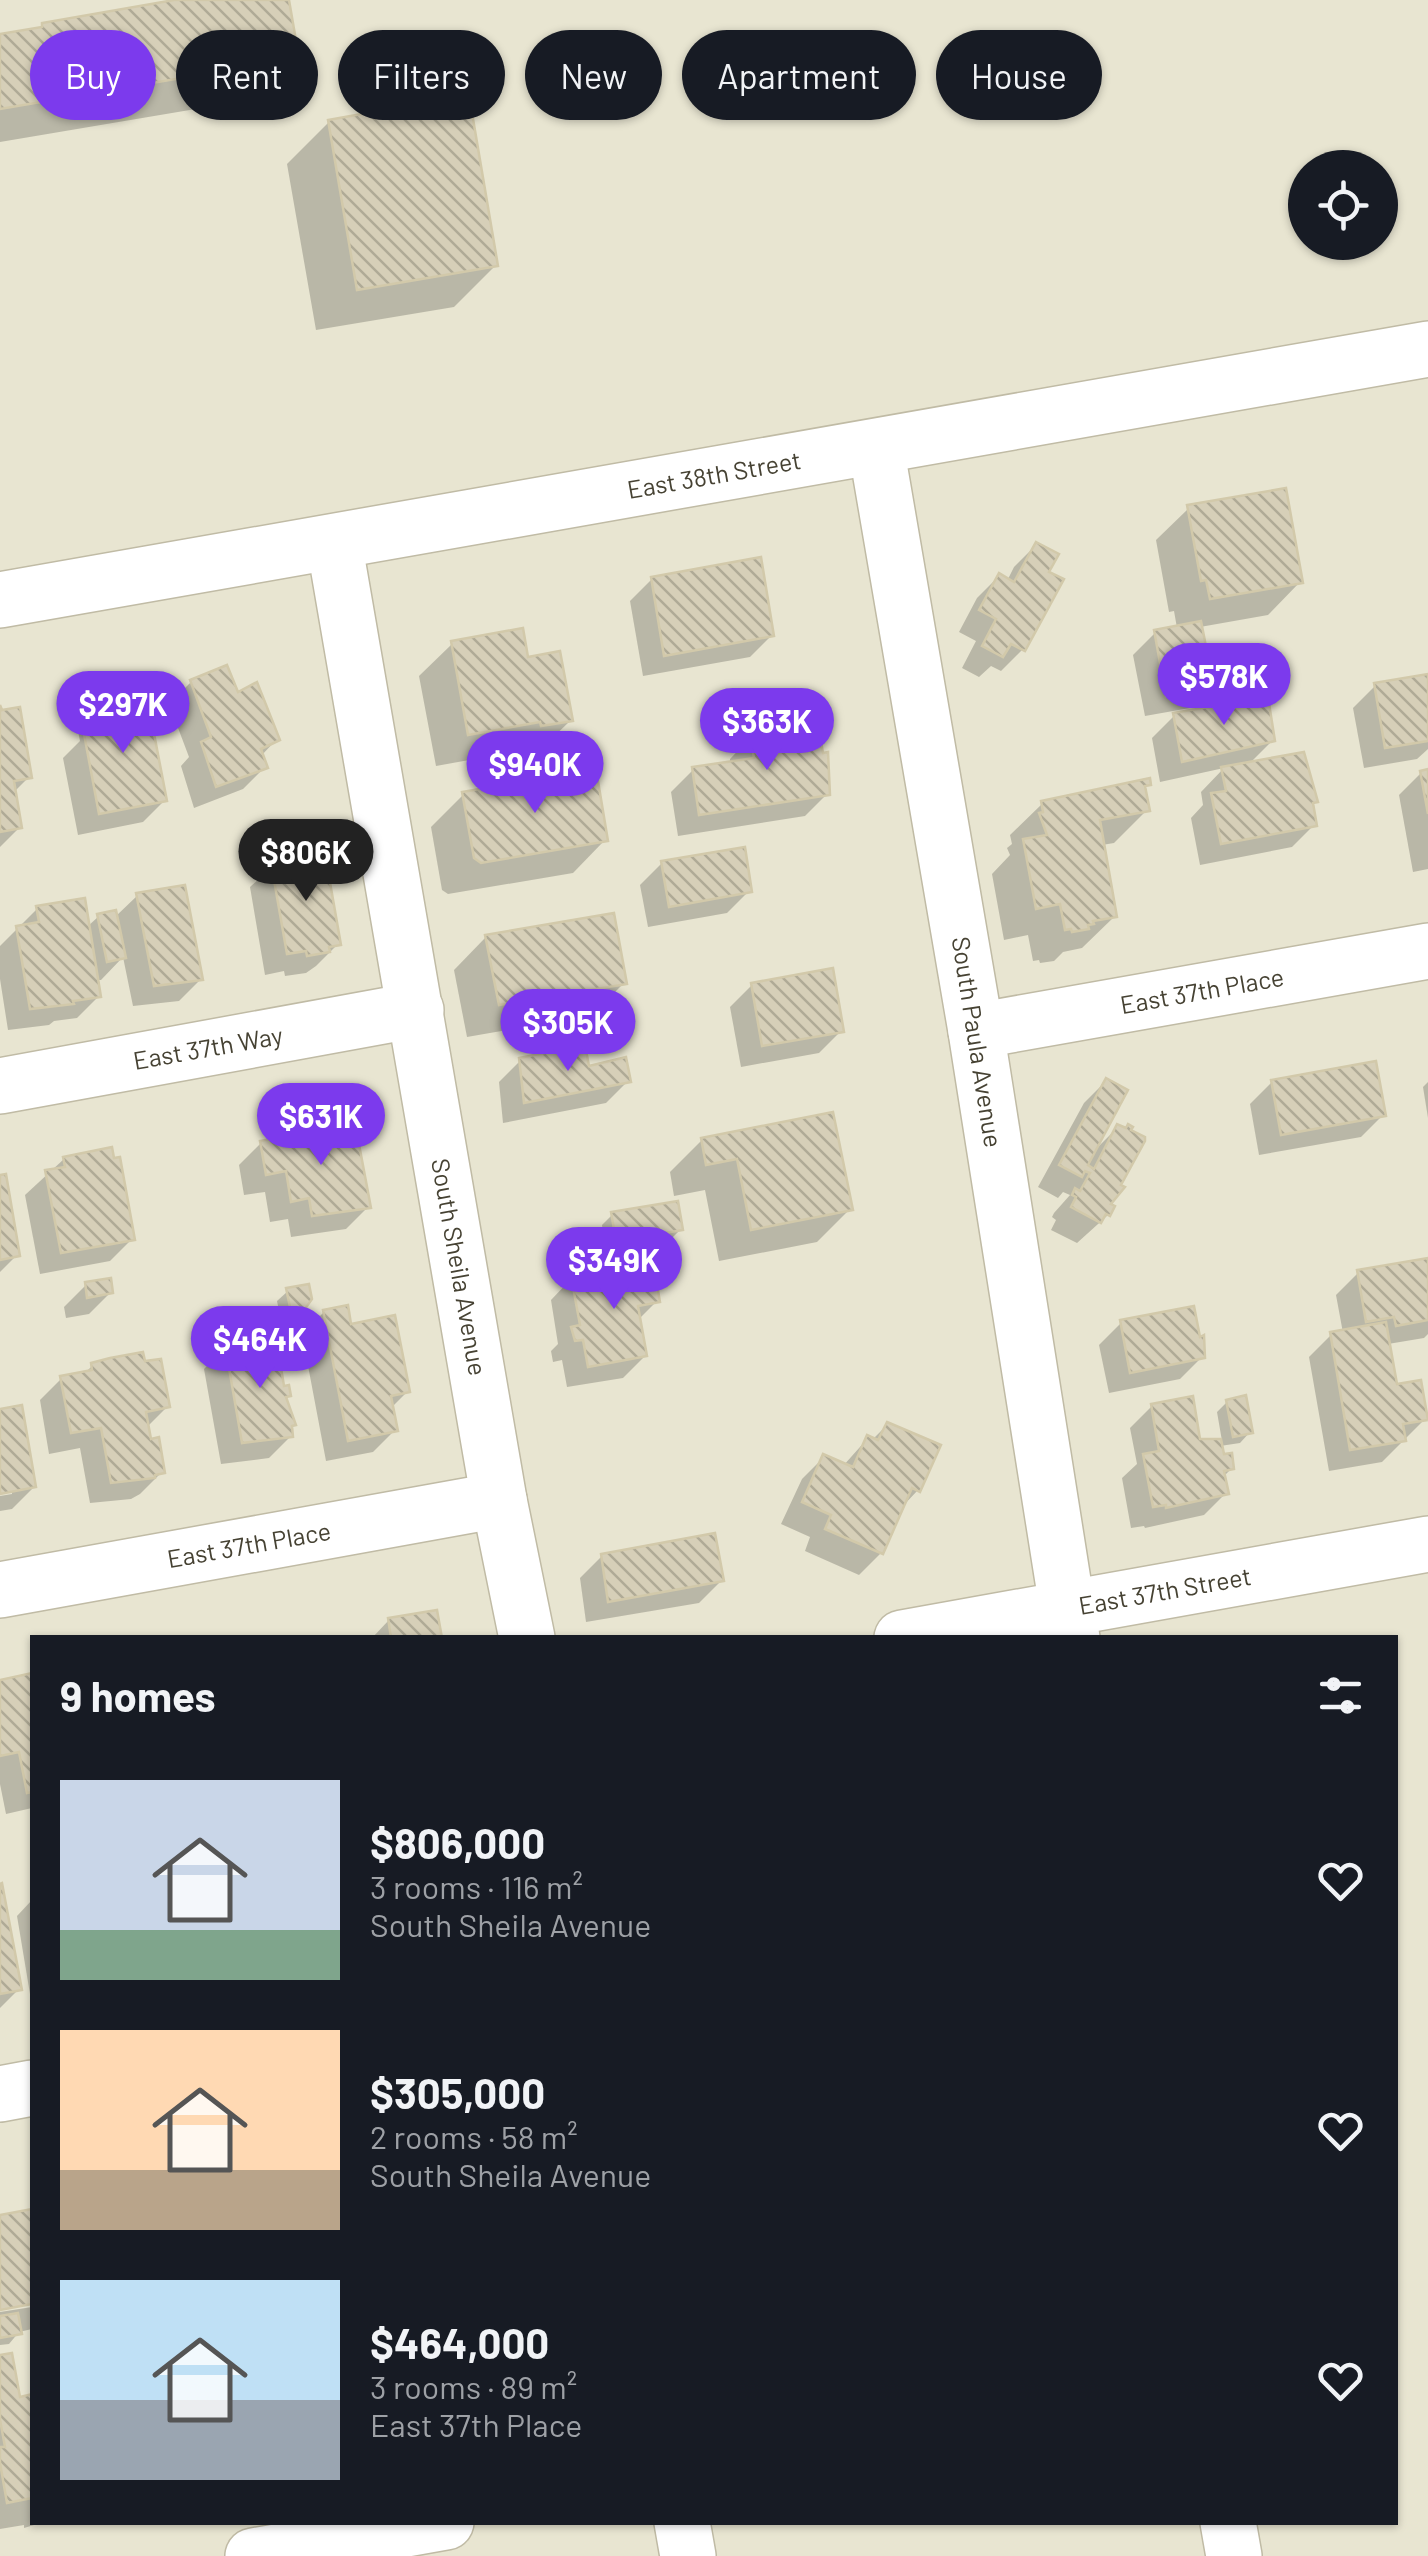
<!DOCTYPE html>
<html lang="en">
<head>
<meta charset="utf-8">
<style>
	:root { --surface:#171b24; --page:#242831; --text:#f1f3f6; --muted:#9ea1a6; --accent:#7c3aed }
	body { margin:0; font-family:Barlow,sans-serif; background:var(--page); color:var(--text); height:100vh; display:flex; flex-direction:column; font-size:38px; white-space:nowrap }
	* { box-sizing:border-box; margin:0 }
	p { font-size:32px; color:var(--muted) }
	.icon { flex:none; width:55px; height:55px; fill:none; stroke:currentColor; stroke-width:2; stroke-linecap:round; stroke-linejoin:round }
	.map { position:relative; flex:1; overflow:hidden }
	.side { position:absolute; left:30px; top:1635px; width:1368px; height:890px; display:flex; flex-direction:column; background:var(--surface); border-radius:0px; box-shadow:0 2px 8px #0004 }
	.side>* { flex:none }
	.hud { position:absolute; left:30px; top:30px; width:1370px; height:90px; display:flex; gap:20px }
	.tools { position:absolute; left:1288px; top:150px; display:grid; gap:20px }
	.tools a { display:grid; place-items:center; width:110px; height:110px; border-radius:50%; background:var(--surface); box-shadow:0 2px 8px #0004; font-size:50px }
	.price { position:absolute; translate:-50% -85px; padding:0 22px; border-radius:35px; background:var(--accent); color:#fff; font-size:32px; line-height:65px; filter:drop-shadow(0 2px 5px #0008) }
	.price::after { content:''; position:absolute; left:50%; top:60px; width:30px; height:22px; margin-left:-15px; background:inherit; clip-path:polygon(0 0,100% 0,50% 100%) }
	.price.on { background:#222; color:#fff }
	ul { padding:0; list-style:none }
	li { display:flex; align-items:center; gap:30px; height:250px; padding:0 30px }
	li span { display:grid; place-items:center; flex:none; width:280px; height:200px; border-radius:0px; color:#555 }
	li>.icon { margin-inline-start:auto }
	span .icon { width:120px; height:120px; fill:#fffc; stroke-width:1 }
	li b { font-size:42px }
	h2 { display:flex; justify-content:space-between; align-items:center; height:120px; padding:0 30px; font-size:42px }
	.pill { padding:0 35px; border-radius:45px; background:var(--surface); box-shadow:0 2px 8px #0004; font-size:35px; line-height:90px }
	.pill.on { background:var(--accent); color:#fff }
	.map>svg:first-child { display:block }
	.residential { fill:#e8e5d1; fill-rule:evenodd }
	.shadow { fill:#0003 }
	.building { fill:url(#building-back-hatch); stroke:#d2c9aa; stroke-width:2.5 }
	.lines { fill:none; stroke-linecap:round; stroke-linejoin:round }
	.minor-casing { stroke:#c0bba5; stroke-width:58 }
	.minor { stroke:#fff; stroke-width:55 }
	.labels { text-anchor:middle; stroke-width:8; stroke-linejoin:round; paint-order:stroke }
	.street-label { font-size:25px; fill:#464233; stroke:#fff }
</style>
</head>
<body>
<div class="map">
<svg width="1428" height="2556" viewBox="0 0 1428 2556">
	<defs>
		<pattern id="building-back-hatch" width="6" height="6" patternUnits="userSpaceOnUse" patternTransform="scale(2.5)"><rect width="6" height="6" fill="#d6cfb8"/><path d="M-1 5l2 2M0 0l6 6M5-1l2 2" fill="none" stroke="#afaa96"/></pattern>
	</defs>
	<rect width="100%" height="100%" fill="#f4f1e3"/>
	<path class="residential" d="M0,0H1428V2556H0ZM1305,168H1380V242H1305ZM32,1638H1395V2522H32Z"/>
	<g class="shadow">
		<path d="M189,0H287L297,57L255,99L0,142V37L37,30L43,25Z"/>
		<path d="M399,61L496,265L454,307L316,330L287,164L329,122L360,116L358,103Z"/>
		<path d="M1189,508L1300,582L1268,615L1200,627L1212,686L1190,708L1145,716L1133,655L1155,633L1177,628L1174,611L1169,612L1156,540Z"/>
		<path d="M1036,545L1046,573L1023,649L1001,671L991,666L979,677L962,668L976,641L959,632L977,598L999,576L1007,581L1014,567Z"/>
		<path d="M652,579L772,635L750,657L643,676L630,601Z"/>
		<path d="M452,644L526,660L571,720L538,752L509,757L508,753L436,766L419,676Z"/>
		<path d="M1428,677V749L1417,759L1364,768L1353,708L1375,686Z"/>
		<path d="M191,682L237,695L277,739L261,756L265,767L243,789L194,808L181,766L189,757L169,704Z"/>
		<path d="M96,689L129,724L165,800L143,822L78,835L63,758L80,741L74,711Z"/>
		<path d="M0,711L29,777L13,793L19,828L0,847Z"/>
		<path d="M1174,716L1273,740L1248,765L1315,802L1311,806L1314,825L1292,847L1200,865L1191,818L1203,805L1201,792L1224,768L1160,782L1152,738Z"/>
		<path d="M751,737L827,794L805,816L678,836L671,792L693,770L730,764V759Z"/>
		<path d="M1428,772V869L1413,872L1399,795L1421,773Z"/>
		<path d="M1149,784L1143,790L1147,810L1114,843L1102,845L1115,916L1082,948L1063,952L1054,961L1040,963L1039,960L1033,961L1028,935L1004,940L992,874L1010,855L1007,848L1012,844L1010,835L1043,803Z"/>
		<path d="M463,795L605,840L573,873L448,894L442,890L431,827Z"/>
		<path d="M277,832L320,849L310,859L338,944L316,966L306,973L285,976L284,971L265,975L250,887L260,878L255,854Z"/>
		<path d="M662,863L749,891L727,913L648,927L640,885Z"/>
		<path d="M138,895L201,979L179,1001L133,1006L123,957L101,980H96L99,996L77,1018L54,1021L49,1025L8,1030L0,979V946L37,909L87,927L99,916L115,917Z"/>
		<path d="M486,937L624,983L592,1015L467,1037L454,970Z"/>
		<path d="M752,985L841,1031L819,1053L741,1067L730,1007Z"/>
		<path d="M521,1060L587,1069L628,1081L606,1103L503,1123L499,1082Z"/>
		<path d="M1106,1081L1095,1150L1118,1127L1108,1215L1077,1243L1051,1230L1056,1220L1052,1217L1054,1213L1070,1195L1063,1192L1058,1198L1038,1187L1084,1103Z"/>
		<path d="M1272,1082L1383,1115L1361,1137L1259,1155L1250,1104Z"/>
		<path d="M1428,1082V1118L1423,1087Z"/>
		<path d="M702,1140L850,1209L817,1242L719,1261L705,1190L674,1196L670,1172Z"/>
		<path d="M261,1143L368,1207L346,1229L291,1237L288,1219L270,1222L265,1192L244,1195L239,1165Z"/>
		<path d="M64,1159L132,1239L110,1261L40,1274L25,1195Z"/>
		<path d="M0,1177L17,1255L0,1272Z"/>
		<path d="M612,1215L680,1230L670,1240L606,1251L602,1225Z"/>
		<path d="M1428,1260V1334L1424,1338L1388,1344L1395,1387L1425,1419L1382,1462L1329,1471L1309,1357L1331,1335L1343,1333L1336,1295L1358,1273Z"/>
		<path d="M572,1278L657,1301L638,1320L645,1356L623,1378L567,1387L562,1360L553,1362L551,1351L558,1344L551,1300Z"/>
		<path d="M86,1285L111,1292L89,1314L66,1318L64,1307Z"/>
		<path d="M288,1291L303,1308L291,1319L281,1321L277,1301Z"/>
		<path d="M324,1312L349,1326L408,1391L391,1408L395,1430L373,1452L326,1461L302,1334Z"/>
		<path d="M1121,1323L1202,1357L1180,1379L1109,1393L1099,1345Z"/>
		<path d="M226,1347L289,1395L284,1399L291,1436L269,1458L221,1464L204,1369Z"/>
		<path d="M92,1366L167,1407L147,1427L162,1472L140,1494L131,1499L90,1503L80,1448L49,1454L40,1400L62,1378L84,1374Z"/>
		<path d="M1227,1402L1250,1432L1240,1443L1220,1446L1232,1468L1223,1477L1226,1493L1204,1515L1145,1528L1144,1526L1131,1528L1122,1478L1137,1464L1130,1428L1152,1406L1198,1441H1222L1217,1412Z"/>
		<path d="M0,1411L34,1487L12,1509L0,1511V1496L12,1494V1489L0,1491Z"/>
		<path d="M887,1425L918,1490L901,1508L881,1553L859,1575L805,1551L810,1537L781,1524L802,1479L824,1457L843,1466L868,1438L872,1440Z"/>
		<path d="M602,1556L721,1581L699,1603L586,1622L580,1578Z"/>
		<path d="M389,1620L439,1638H372Z"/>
		<path d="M32,1676V1808L6,1814L0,1784V1682Z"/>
		<path d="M0,1888L19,1989L0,2008Z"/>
		<path d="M32,1900V2006L17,1916Z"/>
		<path d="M32,2307V2329L19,2332L9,2344L0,2345V2312Z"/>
		<path d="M0,2357L18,2400L32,2396V2522H44L24,2528V2525L0,2529Z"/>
	</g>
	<g class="building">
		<path d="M174,0H289L299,58L0,109V34L42,27V23Z"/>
		<path d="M461,48L498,266L357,290L328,120L406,106L398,59Z"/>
		<path d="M1286,488L1303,583L1210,599L1206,580L1201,581L1187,505Z"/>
		<path d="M1036,542L1059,554L1049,572L1064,579L1025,651L1011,644L1003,657L982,646L996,619L979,610L999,573L1014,582Z"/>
		<path d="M761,557L774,636L664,656L651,577Z"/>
		<path d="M1201,621L1214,687L1166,696L1154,630Z"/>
		<path d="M523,628L528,657L560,651L573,721L541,726L540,722L468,735L451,641Z"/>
		<path d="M227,665L238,692L257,682L280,740L261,749L268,768L216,787L201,742L211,737L190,680Z"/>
		<path d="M1428,674V741L1385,748L1374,683Z"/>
		<path d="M123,682L131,721L151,718L167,801L99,814L84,734L103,730L94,687Z"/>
		<path d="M1268,697L1275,741L1182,762L1173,713Z"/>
		<path d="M0,705L2,710L20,707L32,778L14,781L22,828L0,832Z"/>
		<path d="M818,724L823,753L828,752L830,795L699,815L692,767L754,758L750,735Z"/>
		<path d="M1304,752L1318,802L1313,803L1317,826L1221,844L1211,793L1226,791L1221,767Z"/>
		<path d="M596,769L608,841L481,863L474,858L462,792Z"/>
		<path d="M1428,769V814L1420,771Z"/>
		<path d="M1150,778L1151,785L1145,786L1150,811L1100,820L1117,917L1093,921L1094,924L1088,925L1089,929L1072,932L1071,929L1065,930L1060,904L1036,909L1023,839L1047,835L1039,813L1043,812L1041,801Z"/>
		<path d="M317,822L322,850L281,856L276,829Z"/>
		<path d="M745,847L752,892L669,907L661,861Z"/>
		<path d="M313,852L314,856L325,854L341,945L329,947L330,952L307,956L306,951L287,954L271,863L288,860V855Z"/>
		<path d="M185,885L203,980L154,986L136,893Z"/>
		<path d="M85,898L101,997L73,1001L74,1004L30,1009L16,926L39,922L36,906Z"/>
		<path d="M116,910L126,958L107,962L97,914Z"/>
		<path d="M614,913L627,984L499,1005L485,935Z"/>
		<path d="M833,968L844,1032L762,1046L751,983Z"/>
		<path d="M585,1045L589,1066L626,1057L631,1082L524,1103L519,1058Z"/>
		<path d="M1376,1061L1386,1116L1281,1135L1271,1080Z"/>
		<path d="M1106,1078L1128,1090L1088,1165L1094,1169L1117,1124L1126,1128L1128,1124L1133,1127L1131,1130L1145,1137V1141L1121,1185L1125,1187L1111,1204L1115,1206L1110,1216L1106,1214L1101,1223L1071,1207L1076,1197L1072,1195L1075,1188L1080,1191L1090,1173L1085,1171L1082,1177L1059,1165Z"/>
		<path d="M833,1112L853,1210L751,1230L737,1159L706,1165L701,1138Z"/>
		<path d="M355,1123L371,1208L312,1216L309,1198L291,1202L286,1171L266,1175L260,1141Z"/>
		<path d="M112,1147L114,1158L120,1157L135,1240L61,1253L45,1170L65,1167L63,1157Z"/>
		<path d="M6,1174L20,1256L0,1260V1175Z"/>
		<path d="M678,1201L683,1230L616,1241L611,1212Z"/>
		<path d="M1428,1258V1320L1396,1326L1394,1317L1366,1322L1357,1270Z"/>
		<path d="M653,1261L660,1302L638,1306L647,1356L588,1367L583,1340L575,1341L571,1327L580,1325L571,1276Z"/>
		<path d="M111,1278L113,1293L87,1298L85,1282Z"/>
		<path d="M309,1284L312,1299L305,1309L291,1312L286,1288Z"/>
		<path d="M348,1305L351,1324L395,1315L410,1392L391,1396L398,1431L348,1441L323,1310Z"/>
		<path d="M1194,1306L1200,1337L1204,1335L1205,1358L1130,1373L1120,1320Z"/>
		<path d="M1386,1322L1397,1384L1421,1380L1428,1420L1403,1424L1406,1441L1350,1450L1330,1332Z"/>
		<path d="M276,1337L284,1386L289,1385L291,1396L286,1397L296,1425L292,1426L293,1437L242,1443L225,1345Z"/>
		<path d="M143,1352L145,1361L161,1359L170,1407L146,1412L151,1439L159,1437L165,1473L155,1475V1478L111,1483L101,1428L71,1433L60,1376L92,1370L91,1363L110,1358Z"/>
		<path d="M1246,1395L1253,1433L1233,1437L1226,1400Z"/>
		<path d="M1193,1396L1200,1439H1221L1224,1454L1232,1453L1234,1469L1224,1471L1229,1494L1166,1508V1505L1153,1507L1143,1454L1159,1451L1151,1404Z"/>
		<path d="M22,1405L36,1487L0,1494V1409Z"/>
		<path d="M887,1422L941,1445L920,1492L912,1488L883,1554L825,1529L831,1515L802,1502L823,1454L853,1467L867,1435L878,1440Z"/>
		<path d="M715,1533L724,1581L608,1602L601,1554Z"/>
		<path d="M437,1610L442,1638H391L388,1618Z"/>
		<path d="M32,1673V1792L27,1793L19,1752L0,1756V1680Z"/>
		<path d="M2,1883L22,1990L0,1994V1884Z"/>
		<path d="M32,2209V2304L0,2310V2215Z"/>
		<path d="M18,2313L22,2334L0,2338V2316Z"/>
		<path d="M12,2353L20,2397L32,2394V2498L7,2503L0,2463V2447H5L0,2420V2355Z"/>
	</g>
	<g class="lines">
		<defs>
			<g id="minor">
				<path d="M876,447L976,1031L1072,1638"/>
				<path d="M334,542L499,1500L527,1638"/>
				<path d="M0,600L1428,349"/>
				<path d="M976,1031L1428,951"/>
				<path d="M0,1086L416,1010"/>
				<path d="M0,1590L499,1500"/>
				<path d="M902,1638L1428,1544"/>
				<path d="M0,2094L32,2088"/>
				<path d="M682,2522L688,2556"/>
				<path d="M1228,2522L1234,2556"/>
				<path d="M253,2556L446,2522"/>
			</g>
		</defs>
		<use href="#minor" class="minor-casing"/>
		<use href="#minor" class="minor"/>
	</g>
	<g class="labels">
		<g class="street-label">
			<text transform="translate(714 475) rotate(-10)" y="9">East 38th Street</text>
			<text transform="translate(1202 991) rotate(-10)" y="9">East 37th Place</text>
			<text transform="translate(977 1042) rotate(81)" y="9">South Paula Avenue</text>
			<text transform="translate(208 1048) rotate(-10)" y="9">East 37th Way</text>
			<text transform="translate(459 1267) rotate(80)" y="9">South Sheila Avenue</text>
			<text transform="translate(249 1545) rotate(-10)" y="9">East 37th Place</text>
			<text transform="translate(1165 1591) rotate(-10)" y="9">East 37th Street</text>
		</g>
	</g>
</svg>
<div class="tools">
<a><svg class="icon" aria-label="locate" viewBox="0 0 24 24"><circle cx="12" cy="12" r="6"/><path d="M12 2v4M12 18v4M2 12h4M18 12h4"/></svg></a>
</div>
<b class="price" style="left:1224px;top:728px">$578K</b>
<b class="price" style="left:123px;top:756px">$297K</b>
<b class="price" style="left:767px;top:773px">$363K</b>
<b class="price" style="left:535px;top:816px">$940K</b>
<b class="price on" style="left:306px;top:904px">$806K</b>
<b class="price" style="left:568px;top:1074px">$305K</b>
<b class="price" style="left:321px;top:1168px">$631K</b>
<b class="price" style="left:614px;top:1312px">$349K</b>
<b class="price" style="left:260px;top:1391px">$464K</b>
<div class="hud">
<a class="pill on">Buy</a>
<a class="pill">Rent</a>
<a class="pill">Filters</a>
<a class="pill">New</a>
<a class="pill">Apartment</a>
<a class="pill">House</a>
</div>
<section class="side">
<h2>9 homes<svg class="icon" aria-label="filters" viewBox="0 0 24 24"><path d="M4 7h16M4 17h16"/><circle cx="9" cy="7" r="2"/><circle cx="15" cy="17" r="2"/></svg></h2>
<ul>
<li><span style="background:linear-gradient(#c9d6e8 75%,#7fa58c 0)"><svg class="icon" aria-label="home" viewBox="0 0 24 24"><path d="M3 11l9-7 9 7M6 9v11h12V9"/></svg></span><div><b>$806,000</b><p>3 rooms · 116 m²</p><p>South Sheila Avenue</p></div><svg class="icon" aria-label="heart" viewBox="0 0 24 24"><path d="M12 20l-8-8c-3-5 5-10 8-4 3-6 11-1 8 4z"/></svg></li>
<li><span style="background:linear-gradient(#ffd9b3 70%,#b9a48a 0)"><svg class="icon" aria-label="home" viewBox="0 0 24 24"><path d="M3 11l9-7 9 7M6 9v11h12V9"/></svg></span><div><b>$305,000</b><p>2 rooms · 58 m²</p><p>South Sheila Avenue</p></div><svg class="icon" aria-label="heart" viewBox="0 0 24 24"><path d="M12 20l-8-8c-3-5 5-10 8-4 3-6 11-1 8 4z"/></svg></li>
<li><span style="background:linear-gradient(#bfe0f5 60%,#9aa5b1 0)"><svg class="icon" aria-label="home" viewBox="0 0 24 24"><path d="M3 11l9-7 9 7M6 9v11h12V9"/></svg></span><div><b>$464,000</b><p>3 rooms · 89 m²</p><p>East 37th Place</p></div><svg class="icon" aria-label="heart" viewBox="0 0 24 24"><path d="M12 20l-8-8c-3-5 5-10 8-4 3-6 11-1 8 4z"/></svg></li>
</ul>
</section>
</div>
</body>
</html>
